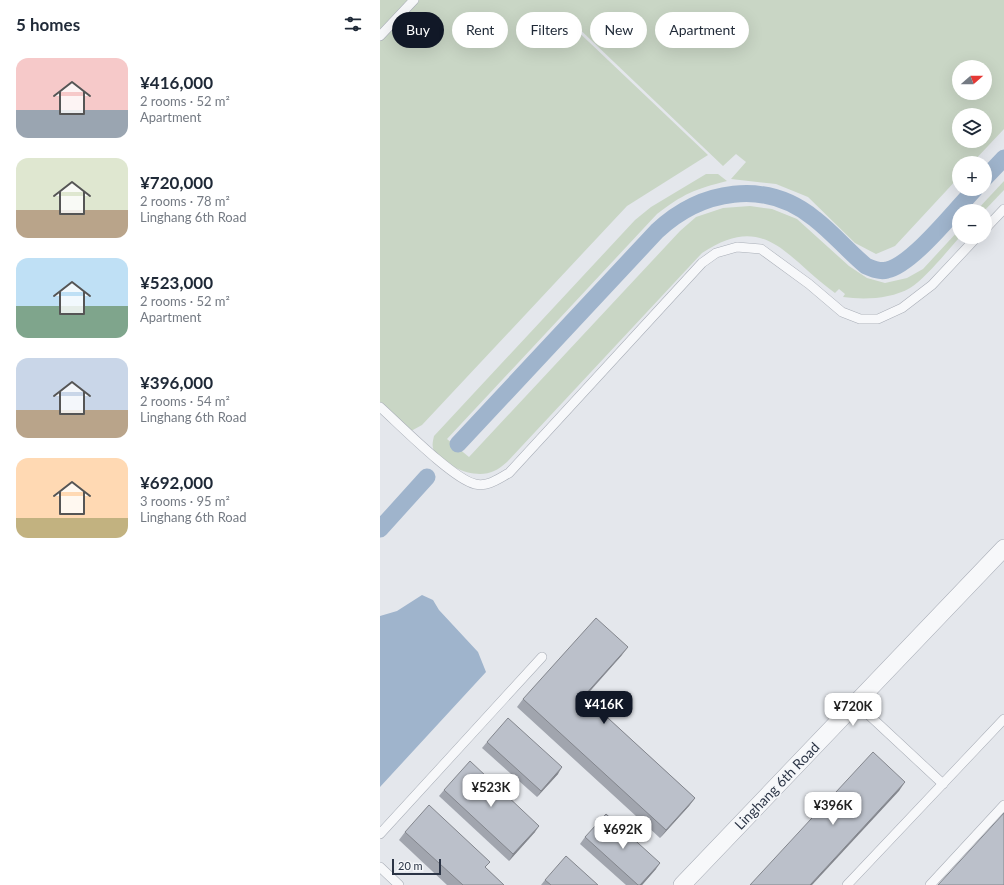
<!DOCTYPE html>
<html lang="en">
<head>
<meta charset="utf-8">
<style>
	:root { --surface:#fff; --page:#f2f2f3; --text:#1f2937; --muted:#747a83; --accent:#111827 }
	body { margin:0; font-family:Lato,sans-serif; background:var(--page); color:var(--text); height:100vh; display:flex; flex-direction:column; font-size:15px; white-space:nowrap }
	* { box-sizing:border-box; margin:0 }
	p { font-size:13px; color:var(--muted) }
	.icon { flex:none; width:22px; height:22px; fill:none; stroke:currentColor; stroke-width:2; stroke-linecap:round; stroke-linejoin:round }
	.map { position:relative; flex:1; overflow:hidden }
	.panel { display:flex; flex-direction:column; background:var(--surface); width:380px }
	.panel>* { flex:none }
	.top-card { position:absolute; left:12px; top:12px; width:380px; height:36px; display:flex; gap:8px }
	.needle { width:26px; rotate:70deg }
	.controls { position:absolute; left:572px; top:60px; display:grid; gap:8px }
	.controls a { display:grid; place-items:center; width:40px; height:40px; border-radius:50%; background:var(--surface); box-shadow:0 4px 16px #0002; font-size:20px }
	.scale { position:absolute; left:12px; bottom:10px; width:49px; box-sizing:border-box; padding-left:4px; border:2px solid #2b3445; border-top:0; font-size:11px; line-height:14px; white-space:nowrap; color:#2b3445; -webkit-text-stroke:3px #f4f6f9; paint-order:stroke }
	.price { position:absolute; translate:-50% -34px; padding:0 9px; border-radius:8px; background:#fff; color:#222; font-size:13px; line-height:26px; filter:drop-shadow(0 1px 2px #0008) }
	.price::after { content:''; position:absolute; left:50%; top:24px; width:12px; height:9px; margin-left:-6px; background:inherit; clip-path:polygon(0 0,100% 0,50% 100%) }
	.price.active { background:var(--accent); color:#fff }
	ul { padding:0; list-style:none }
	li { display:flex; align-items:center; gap:12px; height:100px; padding:0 16px }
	li span { display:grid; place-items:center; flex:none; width:112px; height:80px; border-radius:12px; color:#555 }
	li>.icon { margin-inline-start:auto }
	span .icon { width:48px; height:48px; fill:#fffc; stroke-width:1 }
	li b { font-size:17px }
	h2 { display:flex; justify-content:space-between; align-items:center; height:48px; padding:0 16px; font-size:17px }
	.chip { padding:0 14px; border-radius:18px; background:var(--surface); box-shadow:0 4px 16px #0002; font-size:14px; line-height:36px }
	.chip.active { background:var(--accent); color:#fff }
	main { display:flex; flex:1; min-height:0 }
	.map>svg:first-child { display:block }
	.green { fill:#c9d6c5; fill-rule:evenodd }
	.water { fill:#9fb4cc }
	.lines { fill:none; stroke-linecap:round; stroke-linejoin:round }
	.canal { stroke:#9fb4cc; stroke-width:17 }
	.service-casing { stroke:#a9aeb7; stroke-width:10 }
	.minor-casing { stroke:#a9aeb7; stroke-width:18 }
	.service { stroke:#f7f8fa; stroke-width:9 }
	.minor { stroke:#f7f8fa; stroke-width:17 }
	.wall { fill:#a1a5ae }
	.shaded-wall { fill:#83868d }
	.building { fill:#bbc0ca; stroke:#83868d }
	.labels { text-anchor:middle; stroke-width:3.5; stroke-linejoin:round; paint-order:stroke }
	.street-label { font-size:14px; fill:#2b3445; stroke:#f4f6f9 }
</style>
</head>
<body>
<main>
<section class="panel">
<h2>5 homes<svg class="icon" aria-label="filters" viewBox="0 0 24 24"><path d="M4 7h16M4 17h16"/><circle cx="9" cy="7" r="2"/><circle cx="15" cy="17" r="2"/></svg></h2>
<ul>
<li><span style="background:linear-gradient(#f6c9c9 65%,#9aa5b1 0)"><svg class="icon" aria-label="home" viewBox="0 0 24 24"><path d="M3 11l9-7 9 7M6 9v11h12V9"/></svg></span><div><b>¥416,000</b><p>2 rooms · 52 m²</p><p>Apartment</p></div></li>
<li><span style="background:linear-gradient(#dfe7d0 65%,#b9a48a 0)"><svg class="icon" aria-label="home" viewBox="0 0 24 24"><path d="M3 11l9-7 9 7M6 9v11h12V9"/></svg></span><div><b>¥720,000</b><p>2 rooms · 78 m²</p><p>Linghang 6th Road</p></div></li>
<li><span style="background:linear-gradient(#bfe0f5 60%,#7fa58c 0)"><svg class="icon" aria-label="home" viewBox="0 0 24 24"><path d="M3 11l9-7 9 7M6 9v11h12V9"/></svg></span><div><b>¥523,000</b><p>2 rooms · 52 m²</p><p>Apartment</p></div></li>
<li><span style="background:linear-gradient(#c9d6e8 65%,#b9a48a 0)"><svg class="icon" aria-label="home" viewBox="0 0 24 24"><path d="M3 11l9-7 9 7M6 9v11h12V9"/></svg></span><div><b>¥396,000</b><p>2 rooms · 54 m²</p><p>Linghang 6th Road</p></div></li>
<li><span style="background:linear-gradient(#ffd9b3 75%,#c2b280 0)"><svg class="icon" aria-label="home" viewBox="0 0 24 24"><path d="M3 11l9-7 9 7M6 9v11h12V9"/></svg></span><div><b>¥692,000</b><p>3 rooms · 95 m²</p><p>Linghang 6th Road</p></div></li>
</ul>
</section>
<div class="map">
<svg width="624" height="885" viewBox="0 0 624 885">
	<rect width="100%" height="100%" fill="#e4e7ec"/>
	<g class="green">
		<path d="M0,0H28L0,30Z"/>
		<path d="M30,0H624V129L592,163H579V177L515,246L496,254L475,243L428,197L396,184L351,179L366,162L356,154L343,166L191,21L189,23L328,155L247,206L42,425L31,431L0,407V32ZM579,67H605V93H579ZM579,115H605V141H579Z"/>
		<path d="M326,174H338L347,181C315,189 303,194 277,214L67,439L89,457L300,231L316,217L343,208L370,206L392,209L417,219L469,266L487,278L505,283L527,278L543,269L579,230L580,237C567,251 546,278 530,288C511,299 484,300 463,297L465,294L459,289L455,293C407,259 386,210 322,253L127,462C123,465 119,469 114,471C96,480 66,467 55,452C51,447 53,441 54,436L255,220L271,207Z"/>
		<path d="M624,181V190L604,211H596Z"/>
	</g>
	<path class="water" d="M42,595L53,600L59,610L98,652L106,672L0,787V616L17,611Z"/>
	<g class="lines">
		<g class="canal">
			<path d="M605,178L624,158"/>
			<path d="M78,444L277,231C321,190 385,178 435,219C453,233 468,251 486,266C493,269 500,272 507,270C532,265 576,209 595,189"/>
			<path d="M0,529L47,477"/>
		</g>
		<defs>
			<g id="service">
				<path d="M0,36L34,0"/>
				<path d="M605,229L624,209"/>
				<path d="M0,407C19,424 73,479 95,484C108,487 118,479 129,473L322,263L336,253L357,247L381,249L429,284L462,312L480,319H498L522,308L552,285L597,237"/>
				<path d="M476,703L563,784"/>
				<path d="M0,834L162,657"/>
				<path d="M0,867L19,885"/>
				<path d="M467,885L624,719"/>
				<path d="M550,885L624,805"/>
			</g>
			<path id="minor" d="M302,885L624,548"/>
		</defs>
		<use href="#service" class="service-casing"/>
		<use href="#minor" class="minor-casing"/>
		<use href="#service" class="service"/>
		<use href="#minor" class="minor"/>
	</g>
	<g class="wall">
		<path d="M242,655L205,697L315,798L309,806L280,838L137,707L143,699Z"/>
		<path d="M107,742L178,774L157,797L102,748Z"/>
		<path d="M64,790L155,832L129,861L59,796Z"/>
		<path d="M25,832L106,868L124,885H67L19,840Z"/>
		<path d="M205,837L276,869L262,885H246L200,844Z"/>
		<path d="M165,880L218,885H161Z"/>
	</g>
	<g class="shaded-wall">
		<path d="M248,647L242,655L198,704L204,696Z"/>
		<path d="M182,767L178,774L157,797L161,791Z"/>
		<path d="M525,782L519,791L432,885H430Z"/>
		<path d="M315,798L309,806L280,838L286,830Z"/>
		<path d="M159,826L155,832L129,861L133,854Z"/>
		<path d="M280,863L276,869L262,885H260Z"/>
	</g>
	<g class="building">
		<path d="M216,618L248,647L204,696L315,798L286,830L143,699Z"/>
		<path d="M128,718L182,767L161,791L107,742Z"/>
		<path d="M493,752L525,782L430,885H370Z"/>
		<path d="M90,761L159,826L133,854L64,790Z"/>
		<path d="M49,805L110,862L105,867L124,885H83L25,832Z"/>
		<path d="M624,813V885H558Z"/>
		<path d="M226,814L280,863L260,885H258L205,837Z"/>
		<path d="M186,856L218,885H171L165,880Z"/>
	</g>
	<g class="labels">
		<g class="street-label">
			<text transform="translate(397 786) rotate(-46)" y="5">Linghang 6th Road</text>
		</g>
	</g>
</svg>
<div class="controls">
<a><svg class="needle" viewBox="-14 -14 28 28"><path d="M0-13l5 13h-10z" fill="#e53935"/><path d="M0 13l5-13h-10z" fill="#747a83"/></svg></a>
<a><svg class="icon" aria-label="layers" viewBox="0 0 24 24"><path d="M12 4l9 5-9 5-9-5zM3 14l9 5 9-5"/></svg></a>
<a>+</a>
<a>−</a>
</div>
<div class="scale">20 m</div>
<b class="price active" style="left:224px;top:725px">¥416K</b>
<b class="price" style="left:473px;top:727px">¥720K</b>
<b class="price" style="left:111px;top:808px">¥523K</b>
<b class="price" style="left:453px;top:826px">¥396K</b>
<b class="price" style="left:243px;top:850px">¥692K</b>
<div class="top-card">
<a class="chip active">Buy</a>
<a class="chip">Rent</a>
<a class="chip">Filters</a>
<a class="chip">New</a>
<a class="chip">Apartment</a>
</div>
</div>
</main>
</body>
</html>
